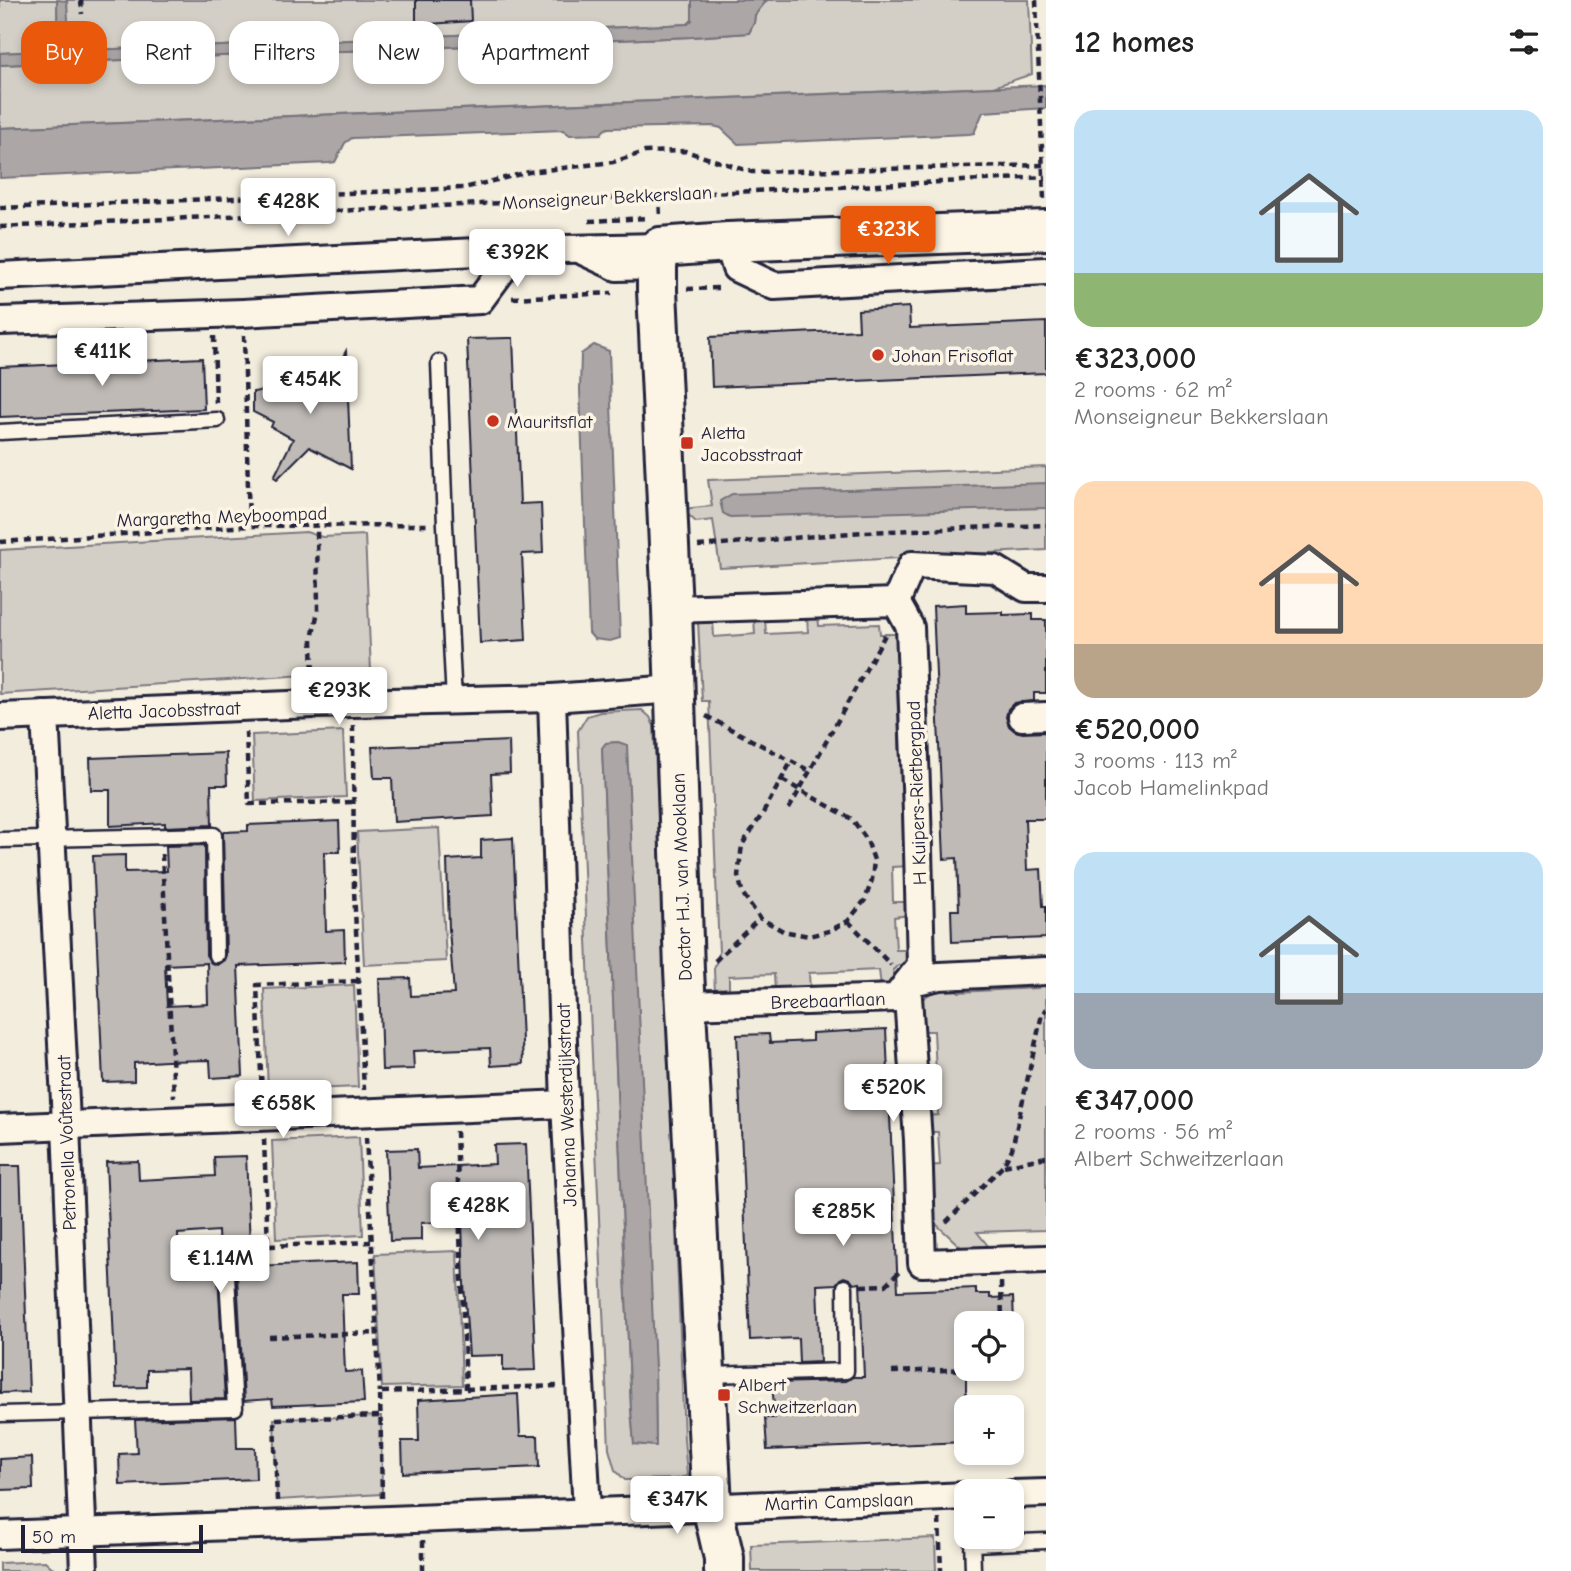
<!DOCTYPE html>
<html lang="en">
<head>
<meta charset="utf-8">
<style>
	:root { --surface:#fff; --page:#f6f6f6; --text:#222; --muted:#767676; --accent:#ea580c }
	body { margin:0; font-family:"Comic Neue",sans-serif; background:var(--page); color:var(--text); height:100vh; display:flex; flex-direction:column; font-size:26px; white-space:nowrap }
	* { box-sizing:border-box; margin:0 }
	p { font-size:23px; color:var(--muted) }
	.icon { flex:none; width:38px; height:38px; fill:none; stroke:currentColor; stroke-width:2; stroke-linecap:round; stroke-linejoin:round }
	.map { position:relative; flex:1; overflow:hidden }
	.sheet { display:flex; flex-direction:column; background:var(--surface); width:525px }
	.sheet>* { flex:none }
	.banner { position:absolute; left:21px; top:21px; width:665px; height:63px; display:flex; gap:14px }
	.fabs { position:absolute; left:954px; top:1311px; display:grid; gap:14px }
	.fabs a { display:grid; place-items:center; width:70px; height:70px; border-radius:14px; background:var(--surface); box-shadow:0 4px 10px #0003; font-size:35px }
	.scale { position:absolute; left:21px; bottom:18px; width:182px; box-sizing:border-box; padding-left:7px; border:4px solid #22223b; border-top:0; font-size:19px; line-height:24px; white-space:nowrap; color:#22223b; -webkit-text-stroke:5px #fcf5e5; paint-order:stroke }
	.price { position:absolute; translate:-50% -60px; padding:0 16px; border-radius:7px; background:#fff; color:#222; font-size:23px; line-height:46px; filter:drop-shadow(0 2px 4px #0008) }
	.price::after { content:''; position:absolute; left:50%; top:42px; width:21px; height:16px; margin-left:-10px; background:inherit; clip-path:polygon(0 0,100% 0,50% 100%) }
	.price.current { background:var(--accent); color:#fff }
	ul { padding:0; list-style:none }
	li { display:grid; align-content:center; gap:14px; height:371px; padding:0 28px }
	li span { display:grid; place-items:center; height:217px; border-radius:21px; color:#555 }
	li>.icon { margin-inline-start:auto }
	span .icon { width:126px; height:126px; fill:#fffc; stroke-width:1 }
	li b { font-size:30px }
	h2 { display:flex; justify-content:space-between; align-items:center; height:84px; padding:0 28px; font-size:30px }
	.chip { padding:0 24px; border-radius:21px; background:var(--surface); box-shadow:0 4px 10px #0003; font-size:24px; line-height:63px }
	.chip.current { background:var(--accent); color:#fff }
	main { display:flex; flex:1; min-height:0 }
	.map>svg:first-child { display:block }
	.green { fill:#d4cfc6; stroke:#7b7880; stroke-width:2; fill-rule:evenodd }
	.water { fill:#aca7a6; stroke:#75727b; stroke-width:2 }
	.building { fill:#bfbab6; stroke:#22223b; stroke-width:2; fill-rule:evenodd }
	.lines { fill:none; stroke-linecap:round; stroke-linejoin:round }
	.lane-casing { stroke:#22223b; stroke-width:19 }
	.street-casing { stroke:#22223b; stroke-width:32 }
	.secondary-casing { stroke:#22223b; stroke-width:44 }
	.path { stroke:#22223b; stroke-width:4.5; stroke-dasharray:7 5; stroke-linecap:butt }
	.lane { stroke:#fcf5e5; stroke-width:14 }
	.street { stroke:#fcf5e5; stroke-width:26 }
	.secondary { stroke:#fcf5e5; stroke-width:38 }
	.poi-dot { fill:#c8321e; stroke:#fcf5e5; stroke-width:2.5 }
	.labels { text-anchor:middle; stroke-width:7; stroke-linejoin:round; paint-order:stroke }
	.street-label { font-size:19px; fill:#22223b; stroke:#fcf5e5 }
	.poi-label { font-size:19px; fill:#22223b; stroke:#fcf5e5; text-anchor:start }
</style>
</head>
<body>
<main>
<div class="map">
<svg width="1046" height="1571" viewBox="0 0 1046 1571">
	<rect width="100%" height="100%" fill="#f3edde"/>
	<filter id="ink" filterUnits="userSpaceOnUse"><feTurbulence type="fractalNoise" baseFrequency=".0143" numOctaves="2"/><feDisplacementMap in="SourceGraphic" scale="14" xChannelSelector="R" yChannelSelector="G"/><feConvolveMatrix kernelMatrix="1 2 1 2 8 2 1 2 1" color-interpolation-filters="sRGB"/></filter>
	<g filter="url(#ink)">
		<g class="green">
			<path d="M0,0H58L57,2L58,48L41,51L0,53Z"/>
			<path d="M66,0H692V20L688,24L223,46L78,50L71,45L69,40Z"/>
			<path d="M767,0H1029L1032,74L993,87L0,128V65L692,37L749,33L754,23L755,15Z"/>
			<path d="M1046,467V550L720,568L713,520L696,522L682,509L712,506L708,480Z"/>
			<path d="M306,532L322,537L365,535L371,671L0,694V550Z"/>
			<path d="M818,615L819,626L879,624L880,634H902L903,658L896,666L901,785L909,793V866L892,867L893,902H910V915L894,917L896,950H912V964L898,965L893,970L894,986L881,987L879,970L809,973L810,990L775,992L774,974L729,976V993H715L714,969L719,953L709,701H702L698,621L713,620L714,637L755,634L754,618H765L766,634L808,632L807,616Z"/>
			<path d="M642,710L650,717L654,726L669,1047L684,1439L687,1476L676,1479L625,1480L615,1470L609,1449L578,731L587,716L600,712ZM618,742L655,1370L656,1446L634,1444L631,1409L602,748L606,743Z"/>
			<path d="M343,731L346,797L255,801L252,735Z"/>
			<path d="M439,828L446,961L364,965L357,832Z"/>
			<path d="M1043,981H1046V1230L977,1232L989,1247V1249L965,1251L922,1211L924,1166L940,1165L938,1132H922V1116L938,1115L937,1090H921L920,1075L936,1073L934,1031H918L917,1003L942,985L952,984L959,992L1038,988Z"/>
			<path d="M354,985L358,1087L268,1091L264,989Z"/>
			<path d="M359,1137L363,1235L276,1239L272,1141Z"/>
			<path d="M457,1251L462,1385L382,1387L375,1254Z"/>
			<path d="M381,1416L382,1494L277,1500L274,1419Z"/>
			<path d="M935,1538L936,1571H752L751,1545Z"/>
			<path d="M45,1561L56,1571H0V1563Z"/>
		</g>
		<g class="water">
			<path d="M58,0L67,1L69,40L71,45L78,50L223,46L688,24L692,20V0H767L755,15L754,23L749,33L692,37L0,65V53L41,51L58,48L57,2Z"/>
			<path d="M1046,85V108L983,112L974,133L969,134L738,144L721,128L713,126L608,128L604,130L601,134L570,135L563,130L352,138L345,143L335,162L329,163L0,178V128Z"/>
			<path d="M594,345L609,351L620,638L610,641L594,639L589,633L580,390L581,354Z"/>
			<path d="M1046,483V508L730,517L723,513L720,501L732,494Z"/>
			<path d="M618,742L627,745L655,1370L656,1446L634,1444L631,1409L602,748L606,743Z"/>
		</g>
		<g class="building">
			<path d="M416,0H470L471,21L416,25Z"/>
			<path d="M909,307L910,328L1046,322V373L712,387L710,337L859,330L858,310Z"/>
			<path d="M508,338H513L520,504L541,503L543,553L522,554L526,640L480,643L467,339Z"/>
			<path d="M346,351L351,469L309,447L277,479L274,477L293,439L271,427L273,422L253,412V392L271,389V381L331,379Z"/>
			<path d="M202,358L204,409L0,417V367Z"/>
			<path d="M966,604V613L1003,612V615L1033,614V620H1046V693H1034V701L1014,703L1008,709L1006,717L1009,726L1015,731L1023,733L1046,732V819H1025L1027,870L1041,869L1043,906H1046V938L952,942L951,910H959L957,858L944,859L933,606Z"/>
			<path d="M509,741L510,773L491,774L493,816L394,822L392,778H374L372,747Z"/>
			<path d="M226,753L227,785H211L212,825L165,827V823L110,826V790H91L90,758Z"/>
			<path d="M339,821L340,852H324L326,931L344,930L345,962L238,966L243,1076L211,1078L210,1060L166,1061L134,1063V1081L103,1082L93,856L125,855V872L167,871L166,846L205,845L206,955L211,963L217,965L224,960L226,955L223,832L248,831V825ZM207,963L208,1004L167,1006L165,965Z"/>
			<path d="M513,838L523,1064L491,1066L490,1048L413,1051L414,1069L382,1070L379,979L410,978L411,996L454,994L449,929L447,860L481,858V840Z"/>
			<path d="M886,1029L898,1291L976,1288V1294H990V1298L1013,1297L1014,1323H966V1442L767,1450L765,1418H775L772,1383L846,1381L853,1377H864L860,1283L854,1284L850,1279L844,1277L840,1279L836,1284L817,1285L820,1362L799,1363L798,1338L750,1340L737,1035L769,1034L770,1043L812,1041V1033Z"/>
			<path d="M526,1144L536,1370L503,1371V1355L469,1356L464,1284L462,1221L421,1223V1240L390,1241L386,1150L417,1149L418,1168L495,1164L494,1145Z"/>
			<path d="M246,1156L251,1266L358,1262L359,1294H342L344,1348L345,1372L362,1371L364,1402L273,1406L272,1399L244,1401L237,1276L235,1271L231,1268H226L220,1271L218,1231L178,1234L179,1276L218,1274L225,1399L189,1400L188,1369L147,1370V1387L116,1388L106,1162L138,1161L139,1180L215,1176L214,1157Z"/>
			<path d="M0,1166H20L29,1392L0,1393Z"/>
			<path d="M518,1394L520,1436H538L539,1467L403,1473L402,1441H419L418,1400Z"/>
			<path d="M236,1417L237,1448H255L256,1479L120,1485L119,1454L137,1453L135,1420Z"/>
			<path d="M32,1457L33,1489L0,1490V1459Z"/>
		</g>
		<g class="lines">
			<defs>
				<g id="lane">
					<path d="M439,362L445,525L454,701"/>
					<path d="M0,432L217,420"/>
					<path d="M0,840L214,835L216,955"/>
					<path d="M707,1375L846,1371L845,1287"/>
					<path d="M0,1414L235,1408L227,1277"/>
					<path d="M972,1536L973,1571"/>
					<path d="M973,1544L1046,1541"/>
				</g>
				<g id="street">
					<path d="M728,242L736,268L774,286L1046,271"/>
					<path d="M585,252L617,267L657,266"/>
					<path d="M0,276L517,250L660,247"/>
					<path d="M0,321L243,313L480,300L517,250"/>
					<path d="M896,602L912,565L995,569L1026,588H1046"/>
					<path d="M672,609L896,602L910,627L917,812L921,965L907,983L918,1140L922,1263L1046,1259"/>
					<path d="M552,698L565,1104L587,1511"/>
					<path d="M45,715L65,1101L84,1571"/>
					<path d="M0,717L313,704L552,698L675,689"/>
					<path d="M1022,717L1046,716"/>
					<path d="M686,1005L896,998L907,983L939,976L1046,971"/>
					<path d="M0,1128L565,1104"/>
					<path d="M1012,1494L1046,1493"/>
					<path d="M0,1535L725,1507L966,1496"/>
				</g>
				<path id="secondary" d="M724,1571V1558L712,1506L684,970L672,609L657,290V266L660,247L728,242L1046,230"/>
			</defs>
			<use href="#lane" class="lane-casing"/>
			<use href="#street" class="street-casing"/>
			<use href="#secondary" class="secondary-casing"/>
			<g class="path">
				<path d="M81,0L82,14"/>
				<path d="M1036,0L1044,200"/>
				<path d="M659,195L660,218"/>
				<path d="M0,208L464,188L529,172L613,162L645,152L685,151L752,172L1046,165"/>
				<path d="M589,221L647,218"/>
				<path d="M0,227L1046,177"/>
				<path d="M687,289L720,288"/>
				<path d="M512,298L612,293"/>
				<path d="M244,335L249,526"/>
				<path d="M214,336L216,404"/>
				<path d="M0,542L249,526L427,525"/>
				<path d="M698,546L863,532L1046,525"/>
				<path d="M313,682L312,639L318,611L317,526"/>
				<path d="M706,716L810,771"/>
				<path d="M353,725L354,890L364,1090"/>
				<path d="M246,732L249,804L354,802"/>
				<path d="M782,780L852,819L867,840L874,860L872,880L865,900L848,921L829,931L809,936L783,931L760,918L743,894L738,876L742,845L763,813L791,762"/>
				<path d="M789,809L885,635"/>
				<path d="M162,854L174,1097"/>
				<path d="M848,921L891,965"/>
				<path d="M715,961L760,918"/>
				<path d="M262,1095L257,985L359,981"/>
				<path d="M456,1131L466,1389"/>
				<path d="M366,1137L380,1392"/>
				<path d="M264,1139L268,1246L371,1242"/>
				<path d="M1004,1166L1046,1157"/>
				<path d="M946,1222L1003,1166L1012,1149L1042,1014L1046,1009"/>
				<path d="M1001,1282L1002,1323"/>
				<path d="M861,1286L886,1285L899,1272"/>
				<path d="M269,1337L376,1333"/>
				<path d="M892,1372L1002,1368"/>
				<path d="M382,1498L380,1392L558,1386"/>
				<path d="M277,1501L274,1419L381,1416"/>
				<path d="M939,1519L941,1571"/>
				<path d="M423,1571V1540"/>
			</g>
			<use href="#lane" class="lane"/>
			<use href="#street" class="street"/>
			<use href="#secondary" class="secondary"/>
		</g>
	</g>
	<g class="poi-dot">
		<circle cx="878" cy="355" r="7"/>
		<circle cx="493" cy="421" r="7"/>
		<rect x="680" y="436" width="14" height="14" rx="3.5"/>
		<rect x="717" y="1388" width="14" height="14" rx="3.5"/>
	</g>
	<g class="labels">
		<g class="street-label">
			<text transform="translate(607 197) rotate(-3)" y="7">Monseigneur Bekkerslaan</text>
			<text transform="translate(222 516) rotate(-2)" y="7">Margaretha Meyboompad</text>
			<text transform="translate(164 710) rotate(-2)" y="7">Aletta Jacobsstraat</text>
			<text transform="translate(916 793) rotate(-92)" y="7">H Kuipers-Rietbergpad</text>
			<text transform="translate(681 877) rotate(-92)" y="7">Doctor H.J. van Mooklaan</text>
			<text transform="translate(828 1000) rotate(-2)" y="7">Breebaartlaan</text>
			<text transform="translate(566 1105) rotate(-92)" y="7">Johanna Westerdijkstraat</text>
			<text transform="translate(66 1143) rotate(-92)" y="7">Petronella Voûtestraat</text>
			<text transform="translate(839 1501) rotate(-2)" y="7">Martin Campslaan</text>
		</g>
		<g class="poi-label">
			<text x="892" y="362">Johan Frisoflat</text>
			<text x="507" y="428">Mauritsflat</text>
			<text x="701" y="439">Aletta<tspan x="701" dy="22">Jacobsstraat</tspan></text>
			<text x="738" y="1391">Albert<tspan x="738" dy="22">Schweitzerlaan</tspan></text>
		</g>
	</g>
</svg>
<div class="fabs">
<a><svg class="icon" aria-label="locate" viewBox="0 0 24 24"><circle cx="12" cy="12" r="6"/><path d="M12 2v4M12 18v4M2 12h4M18 12h4"/></svg></a>
<a>+</a>
<a>−</a>
</div>
<div class="scale">50 m</div>
<b class="price" style="left:288px;top:238px">€428K</b>
<b class="price current" style="left:888px;top:266px">€323K</b>
<b class="price" style="left:517px;top:289px">€392K</b>
<b class="price" style="left:102px;top:388px">€411K</b>
<b class="price" style="left:310px;top:416px">€454K</b>
<b class="price" style="left:339px;top:727px">€293K</b>
<b class="price" style="left:893px;top:1124px">€520K</b>
<b class="price" style="left:283px;top:1140px">€658K</b>
<b class="price" style="left:478px;top:1242px">€428K</b>
<b class="price" style="left:843px;top:1248px">€285K</b>
<b class="price" style="left:220px;top:1295px">€1.14M</b>
<b class="price" style="left:677px;top:1536px">€347K</b>
<div class="banner">
<a class="chip current">Buy</a>
<a class="chip">Rent</a>
<a class="chip">Filters</a>
<a class="chip">New</a>
<a class="chip">Apartment</a>
</div>
</div>
<section class="sheet">
<h2>12 homes<svg class="icon" aria-label="filters" viewBox="0 0 24 24"><path d="M4 7h16M4 17h16"/><circle cx="9" cy="7" r="2"/><circle cx="15" cy="17" r="2"/></svg></h2>
<ul>
<li><span style="background:linear-gradient(#bfe0f5 75%,#8fb573 0)"><svg class="icon" aria-label="home" viewBox="0 0 24 24"><path d="M3 11l9-7 9 7M6 9v11h12V9"/></svg></span><div><b>€323,000</b><p>2 rooms · 62 m²</p><p>Monseigneur Bekkerslaan</p></div></li>
<li><span style="background:linear-gradient(#ffd9b3 75%,#b9a48a 0)"><svg class="icon" aria-label="home" viewBox="0 0 24 24"><path d="M3 11l9-7 9 7M6 9v11h12V9"/></svg></span><div><b>€520,000</b><p>3 rooms · 113 m²</p><p>Jacob Hamelinkpad</p></div></li>
<li><span style="background:linear-gradient(#bfe0f5 65%,#9aa5b1 0)"><svg class="icon" aria-label="home" viewBox="0 0 24 24"><path d="M3 11l9-7 9 7M6 9v11h12V9"/></svg></span><div><b>€347,000</b><p>2 rooms · 56 m²</p><p>Albert Schweitzerlaan</p></div></li>
</ul>
</section>
</main>
</body>
</html>
